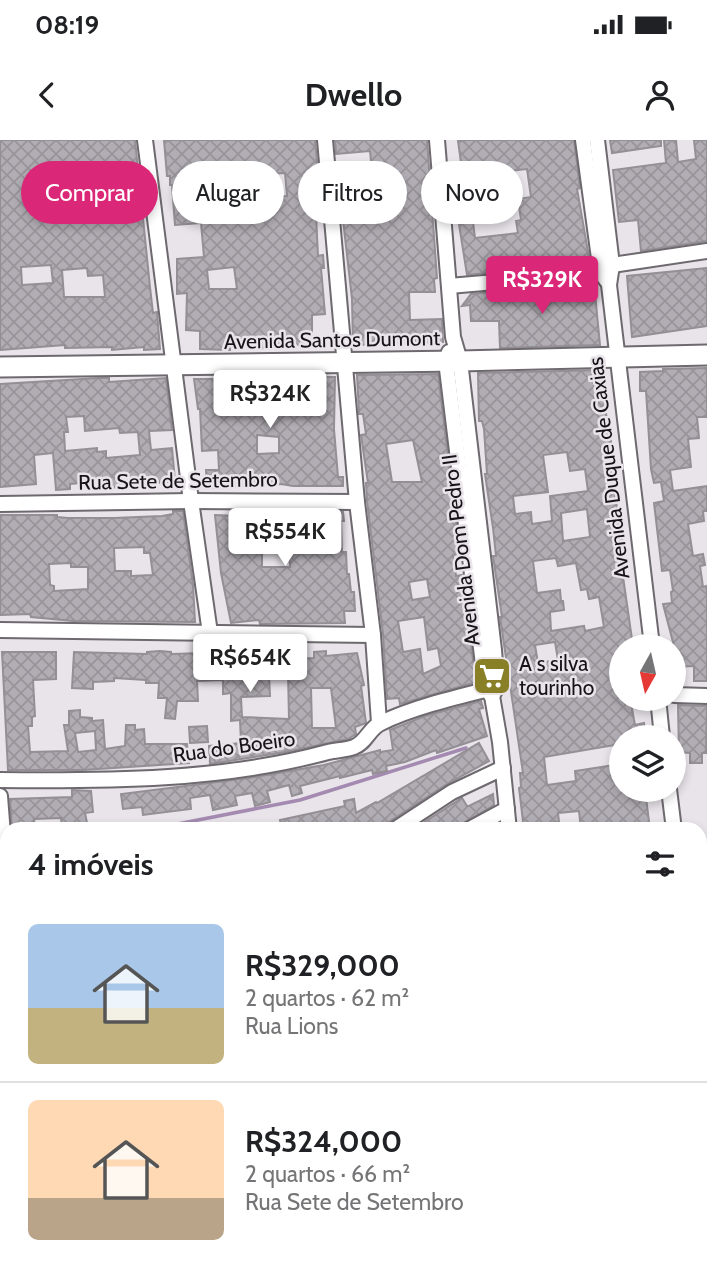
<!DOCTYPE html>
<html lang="pt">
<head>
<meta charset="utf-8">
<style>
	:root { --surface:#fff; --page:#f6f6f6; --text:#202124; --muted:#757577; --line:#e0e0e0; --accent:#db2777 }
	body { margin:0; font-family:Cabin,sans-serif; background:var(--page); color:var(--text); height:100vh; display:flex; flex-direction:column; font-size:26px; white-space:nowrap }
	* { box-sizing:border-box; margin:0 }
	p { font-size:23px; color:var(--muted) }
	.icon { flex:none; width:38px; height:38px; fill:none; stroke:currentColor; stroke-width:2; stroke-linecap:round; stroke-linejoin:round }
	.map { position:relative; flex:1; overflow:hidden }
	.panel { position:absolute; left:0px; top:682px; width:707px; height:450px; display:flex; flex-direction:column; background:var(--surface); border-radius:21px 21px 0 0; box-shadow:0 4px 10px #0003 }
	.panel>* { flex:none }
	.top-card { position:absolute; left:21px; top:21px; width:665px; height:63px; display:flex; gap:14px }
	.needle { width:46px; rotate:188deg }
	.tools { position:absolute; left:609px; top:494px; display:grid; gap:14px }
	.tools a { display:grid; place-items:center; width:77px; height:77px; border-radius:50%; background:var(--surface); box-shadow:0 4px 10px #0003; font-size:35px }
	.price { position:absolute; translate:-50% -60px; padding:0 16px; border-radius:7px; background:#fff; color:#222; font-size:23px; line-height:46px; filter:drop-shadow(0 2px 4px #0008) }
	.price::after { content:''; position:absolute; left:50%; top:42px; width:21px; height:16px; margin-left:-10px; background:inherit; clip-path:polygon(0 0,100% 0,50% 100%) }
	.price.selected { background:var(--accent); color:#fff }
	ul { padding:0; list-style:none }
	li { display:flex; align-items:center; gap:21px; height:175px; padding:0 28px }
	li+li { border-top:2px solid var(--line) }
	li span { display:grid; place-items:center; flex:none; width:196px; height:140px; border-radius:10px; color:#555 }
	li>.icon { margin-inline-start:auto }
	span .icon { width:84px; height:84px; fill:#fffc; stroke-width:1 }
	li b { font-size:30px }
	h2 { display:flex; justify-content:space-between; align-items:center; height:84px; padding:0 28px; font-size:30px }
	.tag { padding:0 24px; border-radius:32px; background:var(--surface); box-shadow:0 4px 10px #0003; font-size:24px; line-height:63px }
	.tag.selected { background:var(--accent); color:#fff }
	.status { display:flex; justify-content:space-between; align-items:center; height:49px; padding:0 35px; background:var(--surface); direction:ltr }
	.status svg { height:19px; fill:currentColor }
	header { display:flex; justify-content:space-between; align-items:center; height:91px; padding:0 28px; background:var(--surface); font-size:32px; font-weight:700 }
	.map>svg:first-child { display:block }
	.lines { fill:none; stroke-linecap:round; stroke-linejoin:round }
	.stream { stroke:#a48ab1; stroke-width:3.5 }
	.building { fill:url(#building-cross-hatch); stroke:#938f95; stroke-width:2; fill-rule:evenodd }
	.street-casing { stroke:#6d696f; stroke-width:18 }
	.secondary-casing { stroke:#6d696f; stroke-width:23 }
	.street { stroke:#fff; stroke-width:14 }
	.secondary { stroke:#fff; stroke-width:19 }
	.labels { text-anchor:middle; stroke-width:5; stroke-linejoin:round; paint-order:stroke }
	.street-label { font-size:21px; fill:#161417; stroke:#e8e4ea }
	.poi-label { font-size:21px; fill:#161417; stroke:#e8e4ea; text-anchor:start }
</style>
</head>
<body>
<div class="status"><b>08:19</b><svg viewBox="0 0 49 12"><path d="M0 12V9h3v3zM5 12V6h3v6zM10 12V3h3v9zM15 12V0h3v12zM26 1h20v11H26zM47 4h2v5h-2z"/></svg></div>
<header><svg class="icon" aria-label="back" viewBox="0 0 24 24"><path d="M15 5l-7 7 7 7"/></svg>Dwello<svg class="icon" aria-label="person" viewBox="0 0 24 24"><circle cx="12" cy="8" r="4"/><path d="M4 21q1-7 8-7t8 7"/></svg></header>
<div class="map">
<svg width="707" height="1132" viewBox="0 0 707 1132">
	<defs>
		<pattern id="building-cross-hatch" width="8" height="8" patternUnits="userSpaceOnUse" patternTransform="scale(1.75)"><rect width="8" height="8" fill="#b1adb4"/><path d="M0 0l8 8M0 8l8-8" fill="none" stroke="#98949a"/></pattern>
	</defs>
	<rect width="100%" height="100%" fill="#e8e4ea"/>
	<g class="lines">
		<path class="stream" d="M147,690L300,660L466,608"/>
	</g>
	<g class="building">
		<path d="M0,0H135L150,147L153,173L157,172L160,209L144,210V207L112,210V207L65,208V205L0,210ZM51,125L53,143L22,145L21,127ZM87,128L88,136L103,135L105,157H64L62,130Z"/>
		<path d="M164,0H315L320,52L315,53L318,116L323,115L324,128H321L325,174L312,175V205L271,204V209L230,205V210L200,209V191L186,190L187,153L177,154V119L204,117L201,83L175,85L172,45H170V36H167ZM285,33L287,56L268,57L265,34ZM233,40L234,59L215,60L213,42ZM234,127L237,149H209L207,130Z"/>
		<path d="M335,0H427L437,138L434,139L435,152H409L410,180L442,179L443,202L353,205L352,159L343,80L376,78L374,52L370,11L336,14Z"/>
		<path d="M468,0H574L580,48L577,49L590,123L467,135L459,84L473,82L475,98L518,93L516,81L521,80L518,59L531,57L527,29L509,31L511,40H505L508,59L461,65L458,38L463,37L458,1Z"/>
		<path d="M610,0H661V6L612,13Z"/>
		<path d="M664,0H676L678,22L696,19L694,0H707V101L641,111L638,80L619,82L613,30L666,23Z"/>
		<path d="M707,128V186L632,197L627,136Z"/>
		<path d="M594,143L600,205L500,208L499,181H471L470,165L462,166L471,154L491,152L492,161L511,160V150Z"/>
		<path d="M707,228V277H697L699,298L688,299L691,327L670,330L673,351L707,346V371H703L704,381L688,384L693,416L703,414L705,425L700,426L703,447L706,446L707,452V541H694V526L674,527V506L663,464L672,463L671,452L673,451L670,430L662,431L654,363L664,361L661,342L654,343L651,329L646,251H640V232L663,231V229Z"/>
		<path d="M604,230L606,267L605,268L612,307H609L610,326L625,415L620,416L633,506H621V558H630L635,585L644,583L646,597H621V604L544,617L547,645L576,641L575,631L621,624V649H645L650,690H581L579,671L558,673L559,682L549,683L550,690H524L519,648L521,647L520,633H523L500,477H502L493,416H496L493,388L485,334H487L484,289L482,281H479L478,233ZM567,312L570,331L585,329L588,351L550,356L552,381L532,384L531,372L515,374L513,356L548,352L543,315ZM587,369L590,397L563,401L561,373ZM556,418L558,426L576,423L581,450L587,449L589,459L599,457L604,487L585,491L584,486L551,491L550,472L564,470L563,461H561L560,450L537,453L533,421ZM555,502L558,520L538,523L535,505Z"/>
		<path d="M438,234L460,414L453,415L456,436L462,435L476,542L400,564L399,558L387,559L383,494L367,361L366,343H368L361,295L366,294L363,274H359L357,235ZM413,300L422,342H392L386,304ZM427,439L430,457L412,460L409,442ZM424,477L428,510L438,508L441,526L423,534L420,509L403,512L398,481Z"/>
		<path d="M238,236L335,237L334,289L338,337H343V346H293L281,344L207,348L206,330H219L218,310L202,311L200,269H198L194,239H221ZM257,295L279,297V313L257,314Z"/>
		<path d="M99,238H109V242L166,238L172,290L149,291L151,310L172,308L175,341L111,348L110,345L101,346L100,338L80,340V343L70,344V349L56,350L53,313L34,315L36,344L0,347V244ZM84,276L85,291L119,288L120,293L138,292L140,315L106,318V311L97,312V308L65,311L64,292H68L66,277Z"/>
		<path d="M173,371H183L193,445L195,482L73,481L31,477L30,474L0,475V375H57V377L68,378H114L162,376L173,374ZM144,407V413H150L153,435L131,436V431H115L114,408ZM71,423V427H88V449L54,451V446L50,445L49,424Z"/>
		<path d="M310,371L343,372L344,381H341L342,412H346L347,434H349L351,452H354L355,471H344L345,483L260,484L259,480L231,483L221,433L215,375L272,377V373ZM289,409L290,427H262V410Z"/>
		<path d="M160,511L171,512V514L203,513V516H222V511H238V515H284L285,519L314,518V512L326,511V516L357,513L364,545L361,546L366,583L355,587L356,594L348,599L286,612L210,624L209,606L241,603L240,580L231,581V553L223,554V540L197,541L198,561H177L175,579L165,578L167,558H158L159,543H146V540L114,538V541L93,542V549L72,548L74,512L147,514V512ZM288,533L289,579L242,577L241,557L270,556L269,534ZM311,548H331L336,588H312Z"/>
		<path d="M2,512H56V539L33,540L35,576L32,577V586H28L30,612L68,611L64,585H69V571L80,570V577L92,578V581L103,580L105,609L125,606L126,585H135V590L144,589L145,604H187L189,623L83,630H8ZM95,591L96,610L78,612L75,593Z"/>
		<path d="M481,561L483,568L479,569L487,596L437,613L436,610L405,622L386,626L387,631L373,634L372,630L340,638V636L300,646L302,653L292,656L289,645L267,651L270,662L255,666L252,653L235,656L237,665L213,670L210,655L190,658L191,669L143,675L142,667L123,669L121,654L249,638L324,625L380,610V612L393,610L390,590L425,576Z"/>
		<path d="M678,565L707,566L706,613H702V623H690V613L679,612Z"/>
		<path d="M207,586L208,602L190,603L189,587Z"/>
		<path d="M479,603L489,621L447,644L389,682L385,690H282L280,680L345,666L344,661L354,659L356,673L376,662L377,663Z"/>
		<path d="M72,650L91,651L93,672L85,673L87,683L62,687L61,678L34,679L35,690H12L10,659L72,657Z"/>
		<path d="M493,654L494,665L452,690H412L462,658L467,666H469Z"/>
	</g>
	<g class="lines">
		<defs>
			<g id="street">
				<path d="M145,0L191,361L210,493"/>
				<path d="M325,0L357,362L373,495L379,583"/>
				<path d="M437,0L453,197L460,221L494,510L497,547L492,556"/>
				<path d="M583,0L601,133L607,141"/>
				<path d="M597,0L612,125L609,145L652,506"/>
				<path d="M606,130L612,125L707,111"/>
				<path d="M449,146L601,133"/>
				<path d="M449,212L446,221L486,549L491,555"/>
				<path d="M0,364L191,361L357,362"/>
				<path d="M0,490L373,495"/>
				<path d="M674,555L707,556"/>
				<path d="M492,556L500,602L509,690"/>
				<path d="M658,558L662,597"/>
				<path d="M0,640C109,641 221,641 328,612C336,610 346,610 354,607C367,602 369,588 381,583C413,567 461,556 497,547"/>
				<path d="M669,649L674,690"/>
				<path d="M0,656L7,746"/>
				<path d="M394,690L452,652L503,628"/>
				<path d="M468,690L507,669"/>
				<path d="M700,758L707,757"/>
				<path d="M0,787L7,786"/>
				<path d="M700,864L707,865"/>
				<path d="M0,901L7,896"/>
				<path d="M700,933L707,1010"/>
				<path d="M0,1041L7,1038"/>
				<path d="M32,1125L33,1132"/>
				<path d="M427,1125V1132"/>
				<path d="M550,1125L551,1132"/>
				<path d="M277,1132L299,1125"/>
			</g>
			<path id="secondary" d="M0,227L460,221L707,215"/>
		</defs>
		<use href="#street" class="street-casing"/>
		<use href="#secondary" class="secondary-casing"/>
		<use href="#street" class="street"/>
		<use href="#secondary" class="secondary"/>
	</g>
	<defs>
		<symbol id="supermarket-square" viewBox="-11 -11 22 22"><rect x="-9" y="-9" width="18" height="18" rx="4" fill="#887f27" stroke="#e8e4ea"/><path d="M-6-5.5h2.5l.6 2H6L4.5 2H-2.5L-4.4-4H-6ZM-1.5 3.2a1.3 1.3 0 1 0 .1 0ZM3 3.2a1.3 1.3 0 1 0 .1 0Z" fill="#fff"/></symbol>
	</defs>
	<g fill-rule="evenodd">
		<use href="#supermarket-square" x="470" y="514" width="44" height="44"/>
	</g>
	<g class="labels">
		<g class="street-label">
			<text transform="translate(332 200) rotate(-1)" y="7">Avenida Santos Dumont</text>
			<text transform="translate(609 328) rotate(-97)" y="7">Avenida Duque de Caxias</text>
			<text transform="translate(178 341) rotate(-1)" y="7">Rua Sete de Setembro</text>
			<text transform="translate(461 410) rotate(-97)" y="7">Avenida Dom Pedro II</text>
			<text transform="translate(234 607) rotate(-8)" y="7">Rua do Boeiro</text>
		</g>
		<g class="poi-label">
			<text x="519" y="531">A s silva<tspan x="519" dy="24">tourinho</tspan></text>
		</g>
	</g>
</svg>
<div class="tools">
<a><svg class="needle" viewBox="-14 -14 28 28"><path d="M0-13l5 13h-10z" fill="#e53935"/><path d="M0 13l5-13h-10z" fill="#757577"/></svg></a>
<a><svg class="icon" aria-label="layers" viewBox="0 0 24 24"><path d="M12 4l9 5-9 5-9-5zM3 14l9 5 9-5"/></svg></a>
</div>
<b class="price selected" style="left:542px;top:176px">R$329K</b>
<b class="price" style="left:270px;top:290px">R$324K</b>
<b class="price" style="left:285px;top:428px">R$554K</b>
<b class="price" style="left:250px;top:554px">R$654K</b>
<div class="top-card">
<a class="tag selected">Comprar</a>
<a class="tag">Alugar</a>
<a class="tag">Filtros</a>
<a class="tag">Novo</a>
</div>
<section class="panel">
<h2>4 imóveis<svg class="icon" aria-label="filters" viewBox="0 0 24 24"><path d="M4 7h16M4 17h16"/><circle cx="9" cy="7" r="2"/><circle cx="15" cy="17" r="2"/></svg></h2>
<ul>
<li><span style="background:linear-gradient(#a9c7e8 60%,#c2b280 0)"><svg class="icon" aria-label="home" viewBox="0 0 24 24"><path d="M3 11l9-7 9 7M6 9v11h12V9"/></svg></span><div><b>R$329,000</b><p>2 quartos · 62 m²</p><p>Rua Lions</p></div></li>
<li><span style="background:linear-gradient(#ffd9b3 70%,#b9a48a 0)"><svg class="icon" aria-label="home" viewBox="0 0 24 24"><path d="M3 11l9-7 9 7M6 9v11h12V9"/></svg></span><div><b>R$324,000</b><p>2 quartos · 66 m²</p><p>Rua Sete de Setembro</p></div></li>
</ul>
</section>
</div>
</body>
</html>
